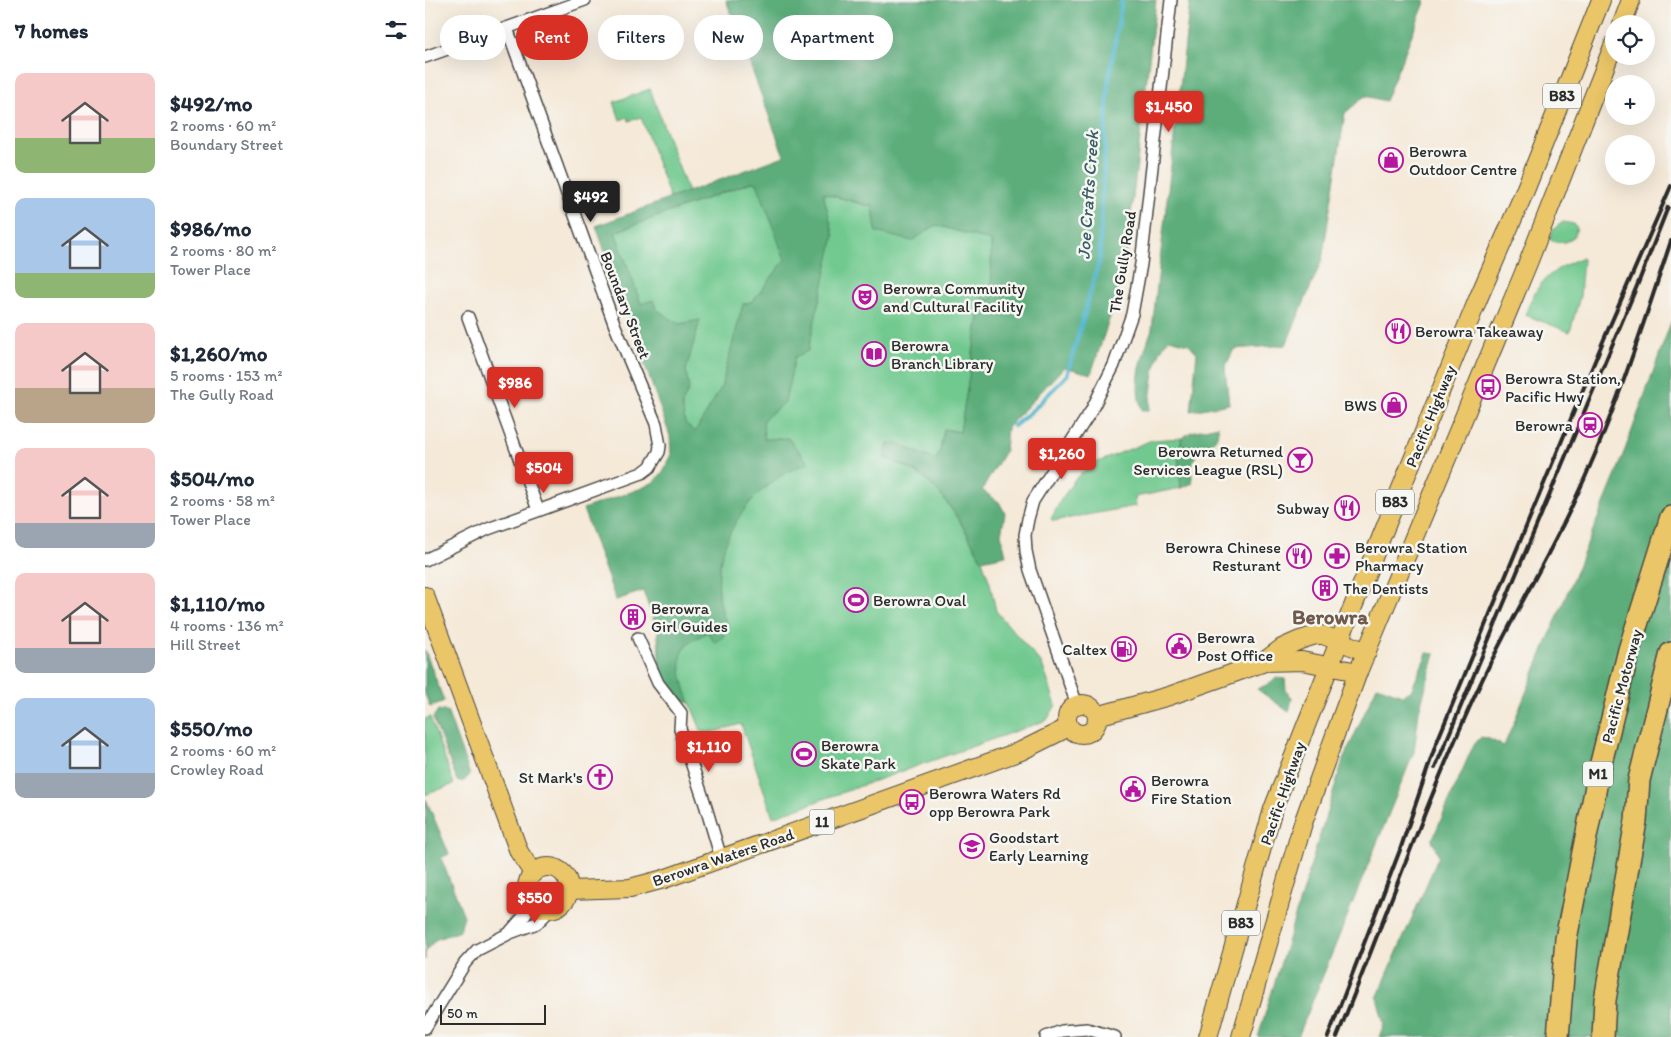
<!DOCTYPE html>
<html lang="en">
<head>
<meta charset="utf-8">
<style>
	:root { --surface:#fff; --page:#f6f6f7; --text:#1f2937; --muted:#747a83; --accent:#d93025 }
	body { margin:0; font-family:Itim,sans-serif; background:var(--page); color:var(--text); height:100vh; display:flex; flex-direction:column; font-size:19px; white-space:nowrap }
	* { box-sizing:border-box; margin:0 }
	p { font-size:16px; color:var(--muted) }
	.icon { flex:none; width:28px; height:28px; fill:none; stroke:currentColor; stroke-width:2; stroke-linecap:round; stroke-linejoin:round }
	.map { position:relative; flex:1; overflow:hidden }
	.panel { display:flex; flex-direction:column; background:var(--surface); width:425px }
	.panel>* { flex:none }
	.banner { position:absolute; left:15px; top:15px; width:475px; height:45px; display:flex; gap:10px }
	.tools { position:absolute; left:1180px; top:15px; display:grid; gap:10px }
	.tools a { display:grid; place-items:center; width:50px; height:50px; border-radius:50%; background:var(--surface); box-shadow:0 5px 20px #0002; font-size:25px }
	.scale { position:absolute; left:15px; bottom:12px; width:106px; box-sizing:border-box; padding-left:5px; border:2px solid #2b2b2b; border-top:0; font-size:14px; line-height:18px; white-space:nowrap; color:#2b2b2b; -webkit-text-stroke:4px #f6f6f2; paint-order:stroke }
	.price { position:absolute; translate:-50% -42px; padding:0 11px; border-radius:5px; background:var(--accent); color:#fff; font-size:16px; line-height:32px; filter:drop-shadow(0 1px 2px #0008) }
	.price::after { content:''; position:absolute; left:50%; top:30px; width:15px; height:11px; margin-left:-8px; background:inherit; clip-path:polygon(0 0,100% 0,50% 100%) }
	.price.selected { background:#222; color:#fff }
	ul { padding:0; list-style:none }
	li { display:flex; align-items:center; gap:15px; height:125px; padding:0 15px }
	li span { display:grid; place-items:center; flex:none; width:140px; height:100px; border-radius:10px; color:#555 }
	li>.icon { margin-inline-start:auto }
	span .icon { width:60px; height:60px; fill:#fffc; stroke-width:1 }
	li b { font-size:21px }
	h2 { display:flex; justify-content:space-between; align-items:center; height:60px; padding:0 15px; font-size:21px }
	.chip { padding:0 18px; border-radius:22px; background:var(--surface); box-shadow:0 5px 20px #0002; font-size:18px; line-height:45px }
	.chip.selected { background:var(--accent); color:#fff }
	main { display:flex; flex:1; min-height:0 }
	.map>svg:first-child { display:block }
	.green { fill:#71c98f; stroke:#4e7a5d }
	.forest { fill:#5cad7a; stroke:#446c52; fill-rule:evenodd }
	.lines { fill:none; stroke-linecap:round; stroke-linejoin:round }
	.stream { stroke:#50b6cf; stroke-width:4.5 }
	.minor-casing { stroke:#494845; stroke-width:14 }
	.primary-casing { stroke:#494845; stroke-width:20 }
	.motorway-casing { stroke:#494845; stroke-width:24 }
	.minor { stroke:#fff; stroke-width:11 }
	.primary { stroke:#ebc669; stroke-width:18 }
	.motorway { stroke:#ebc669; stroke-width:21 }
	.rail { stroke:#2b2b2b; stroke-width:4 }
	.labels { text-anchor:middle; stroke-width:5; stroke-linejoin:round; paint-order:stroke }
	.shield { fill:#f6f6f2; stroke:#686867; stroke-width:1 }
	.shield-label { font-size:15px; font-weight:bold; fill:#2b2b2b }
	.poi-label { font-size:16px; fill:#2b2b2b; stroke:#f6f6f2; text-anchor:start }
	.street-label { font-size:16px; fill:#2b2b2b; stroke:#f6f6f2 }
	.water-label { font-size:18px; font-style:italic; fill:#385c64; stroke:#f6f6f2 }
	.district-label { font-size:21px; font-weight:bold; fill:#715a4c; stroke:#f6f6f2 }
</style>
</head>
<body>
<main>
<section class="panel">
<h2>7 homes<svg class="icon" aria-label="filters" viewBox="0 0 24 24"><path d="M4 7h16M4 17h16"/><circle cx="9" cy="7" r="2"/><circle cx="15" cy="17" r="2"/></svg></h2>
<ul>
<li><span style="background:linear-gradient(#f6c9c9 65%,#8fb573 0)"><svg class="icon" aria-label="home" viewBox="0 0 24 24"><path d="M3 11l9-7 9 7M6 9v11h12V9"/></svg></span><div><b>$492/mo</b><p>2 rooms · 60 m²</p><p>Boundary Street</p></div></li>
<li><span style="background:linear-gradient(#a9c7e8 75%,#8fb573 0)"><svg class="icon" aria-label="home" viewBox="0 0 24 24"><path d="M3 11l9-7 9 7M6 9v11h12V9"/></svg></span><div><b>$986/mo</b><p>2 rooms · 80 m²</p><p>Tower Place</p></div></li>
<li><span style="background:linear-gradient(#f6c9c9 65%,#b9a48a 0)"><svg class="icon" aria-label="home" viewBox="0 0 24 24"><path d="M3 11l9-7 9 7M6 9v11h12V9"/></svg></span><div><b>$1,260/mo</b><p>5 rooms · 153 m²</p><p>The Gully Road</p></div></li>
<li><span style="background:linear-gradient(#f6c9c9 75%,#9aa5b1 0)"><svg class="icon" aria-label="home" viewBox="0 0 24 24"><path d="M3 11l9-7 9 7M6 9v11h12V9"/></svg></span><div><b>$504/mo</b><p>2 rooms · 58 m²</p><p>Tower Place</p></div></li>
<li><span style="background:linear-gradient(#f6c9c9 75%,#9aa5b1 0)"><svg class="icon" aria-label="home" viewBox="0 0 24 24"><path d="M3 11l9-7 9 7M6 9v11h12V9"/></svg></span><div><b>$1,110/mo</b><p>4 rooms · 136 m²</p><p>Hill Street</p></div></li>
<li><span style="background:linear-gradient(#a9c7e8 75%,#9aa5b1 0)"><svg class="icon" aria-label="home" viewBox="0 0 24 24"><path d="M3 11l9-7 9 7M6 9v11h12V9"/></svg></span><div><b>$550/mo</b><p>2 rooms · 60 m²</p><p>Crowley Road</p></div></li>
</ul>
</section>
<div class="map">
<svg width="1246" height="1037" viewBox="0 0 1246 1037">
	<rect width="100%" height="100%" fill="#f6f6f2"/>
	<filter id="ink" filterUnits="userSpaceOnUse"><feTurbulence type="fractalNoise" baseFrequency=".02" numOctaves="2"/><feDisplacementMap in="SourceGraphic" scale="10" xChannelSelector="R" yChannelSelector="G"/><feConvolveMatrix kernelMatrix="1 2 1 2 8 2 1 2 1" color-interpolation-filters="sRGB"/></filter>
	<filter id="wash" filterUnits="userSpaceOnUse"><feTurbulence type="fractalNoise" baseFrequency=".0096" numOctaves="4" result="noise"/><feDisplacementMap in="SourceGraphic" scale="20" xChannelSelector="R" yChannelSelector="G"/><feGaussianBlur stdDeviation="1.12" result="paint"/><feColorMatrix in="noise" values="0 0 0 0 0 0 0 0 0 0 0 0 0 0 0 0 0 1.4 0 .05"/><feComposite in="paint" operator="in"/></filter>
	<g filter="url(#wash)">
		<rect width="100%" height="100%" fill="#f5e9d8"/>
		<g class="green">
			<path d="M225,89L263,192L245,198L216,117L204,121L203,117L195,120L189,102Z"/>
			<path d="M327,182L397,193L566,240L567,300L557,299L535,432L519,429L515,451L511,460L472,444L463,443L460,458L488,470L511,488L534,520L557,560L565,583L571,611L617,664L631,705L622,720L348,817L316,724L278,735L265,703L248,697L235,679L233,631L218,591L191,600L163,520L267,482L239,335L228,300L216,304L190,232Z"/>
			<path d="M1138,222L1149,224L1152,228L1149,236C1141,244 1134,244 1124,239L1129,229Z"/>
			<path d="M1156,258L1158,259L1155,296L1145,332L1100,315C1112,282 1124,271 1156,258Z"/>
			<path d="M757,438L753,454L756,488L710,497L711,506L628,521L626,519L636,500L650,479L668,464L727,440Z"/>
			<path d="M5,717L29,784L0,795V719Z"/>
		</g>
		<g class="forest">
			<path d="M301,0H731L699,275L666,374L639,367L582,428L580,451L557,490L574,502L580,513L576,534L581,555L557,560C539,528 521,492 489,471C481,465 470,462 460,458L463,443L472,444L511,460L515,451L519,429L535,432L557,298L567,300L566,241L511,225L487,241L451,232L448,207L398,193L409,236L383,351L370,357L360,402L338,420L339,439L363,438L384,463C318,484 273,561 303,627L297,638L290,643L282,632C276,636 267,640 262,645C249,659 259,687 265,703L248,697L235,679L233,631L218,591L191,600L158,509L217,488L229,482L238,472L246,455L245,436L171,226L359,156ZM326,182L332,183L360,260L328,301L318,304L296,388L270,432L260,423L257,404L264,389L261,370L275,320L254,324L231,309L228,300L216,304L190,232Z"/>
			<path d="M765,0H1001L960,101L940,96L920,113L897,260L861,345L809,349L800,368L804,404L766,411L772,353L764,344L744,339C728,354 727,389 724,411L717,410C707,383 718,355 727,329Z"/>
			<path d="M1246,322V1037H954L959,1024L952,998L1014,856L1007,840L1048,746L1056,737L1064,739L1079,746L1192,472Z"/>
			<path d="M793,426C796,444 775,446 769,459C766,466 766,475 768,483L756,488L753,454L757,438L766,432Z"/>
			<path d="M0,650L19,701L5,707L0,694Z"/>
			<path d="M1002,653L1010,654L994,711L989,752L873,1037H833L918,760L952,686L977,695L986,691Z"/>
			<path d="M851,678L860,679L861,690L867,698L864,712L832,689L846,683Z"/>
			<path d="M13,710L22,711L45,775L39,781H32L8,718Z"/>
			<path d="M1,799L24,854L16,858L39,916L35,931L12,939L0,951V960Z"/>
		</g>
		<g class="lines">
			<path class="stream" d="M589,426L608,410L642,375L674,262L683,85L697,0"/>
		</g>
	</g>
	<g filter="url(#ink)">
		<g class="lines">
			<defs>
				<g id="minor">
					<path d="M0,57L160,0"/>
					<path d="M43,317L113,510"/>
					<path d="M0,560L63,529L217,473L225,467L234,452L235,446L231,424L190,326L82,28"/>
					<path d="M213,638L233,683L256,713L255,729L280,804L296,858"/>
					<path d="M652,705L605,570L601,551L600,535L603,519L608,501L666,411L689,365L707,314L716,264L746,0"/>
					<path d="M86,931L101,914L105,900"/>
					<path d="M0,1028L40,963L52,950L85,933L112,923L126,909"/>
					<path d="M621,1037L637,1031L662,1029L690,1037"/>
				</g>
				<g id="primary">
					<path d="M1197,24L1206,0"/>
					<path d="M0,596L94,852L108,873"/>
					<path d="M837,662L877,661L933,672"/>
					<circle cx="657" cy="719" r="15"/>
					<path d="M672,716L744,696L837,663L857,648L875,640L891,635H898L942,652"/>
					<circle cx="123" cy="888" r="21"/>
					<path d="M144,890L205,888L239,879L596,751L644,727"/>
					<path d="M783,1037L848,809L923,619L1053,299L1099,193L1176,0"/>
					<path d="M816,1037L878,823L933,672L1103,263L1189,44"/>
				</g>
				<g id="motorway">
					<path d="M1133,1037L1141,939L1174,771L1204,650L1246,517"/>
					<path d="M1178,1037L1180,1000L1211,821L1214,780L1246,653"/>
				</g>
			</defs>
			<use href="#minor" class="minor-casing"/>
			<use href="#primary" class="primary-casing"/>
			<use href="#motorway" class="motorway-casing"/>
			<use href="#minor" class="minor"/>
			<use href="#primary" class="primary"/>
			<use href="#motorway" class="motorway"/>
			<g class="rail">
				<path d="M1010,768L1214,281L1243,207"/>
				<path d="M903,1037L975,850L1011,744L1179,339L1246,186"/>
				<path d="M912,1037C959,922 1000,804 1052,691C1081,627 1118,568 1147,506C1188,420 1216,331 1246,241"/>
			</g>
		</g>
	</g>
	<defs>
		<symbol id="shop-ring" viewBox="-11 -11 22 22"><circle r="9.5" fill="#f6f6f2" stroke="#b5179e" stroke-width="1.5"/><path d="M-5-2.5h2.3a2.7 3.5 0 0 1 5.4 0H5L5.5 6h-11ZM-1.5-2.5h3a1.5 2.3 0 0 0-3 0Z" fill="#b5179e"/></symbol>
		<symbol id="theatre-ring" viewBox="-11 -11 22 22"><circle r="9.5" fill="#f6f6f2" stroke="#b5179e" stroke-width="1.5"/><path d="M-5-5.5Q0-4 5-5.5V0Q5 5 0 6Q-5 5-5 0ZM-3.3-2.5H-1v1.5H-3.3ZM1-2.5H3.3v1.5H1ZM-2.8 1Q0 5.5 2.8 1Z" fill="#b5179e"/></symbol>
		<symbol id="restaurant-ring" viewBox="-11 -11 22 22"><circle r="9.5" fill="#f6f6f2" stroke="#b5179e" stroke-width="1.5"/><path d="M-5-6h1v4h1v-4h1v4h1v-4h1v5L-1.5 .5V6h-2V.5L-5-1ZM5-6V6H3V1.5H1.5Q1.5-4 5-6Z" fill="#b5179e"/></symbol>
		<symbol id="library-ring" viewBox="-11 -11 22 22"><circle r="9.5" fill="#f6f6f2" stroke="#b5179e" stroke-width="1.5"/><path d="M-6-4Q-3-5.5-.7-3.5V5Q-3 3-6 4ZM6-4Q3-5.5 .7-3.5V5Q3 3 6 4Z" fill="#b5179e"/></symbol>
		<symbol id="bus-ring" viewBox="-11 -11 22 22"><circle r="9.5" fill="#f6f6f2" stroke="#b5179e" stroke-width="1.5"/><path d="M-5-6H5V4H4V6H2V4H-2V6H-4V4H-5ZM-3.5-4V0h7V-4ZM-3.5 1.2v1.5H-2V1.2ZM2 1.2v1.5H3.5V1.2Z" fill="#b5179e"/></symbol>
		<symbol id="station-ring" viewBox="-11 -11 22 22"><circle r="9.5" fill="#f6f6f2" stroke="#b5179e" stroke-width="1.5"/><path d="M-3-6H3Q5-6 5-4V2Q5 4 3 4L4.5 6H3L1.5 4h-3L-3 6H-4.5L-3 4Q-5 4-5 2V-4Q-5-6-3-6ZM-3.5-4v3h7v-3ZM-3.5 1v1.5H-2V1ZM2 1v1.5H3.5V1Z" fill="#b5179e"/></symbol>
		<symbol id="bar-ring" viewBox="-11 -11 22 22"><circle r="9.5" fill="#f6f6f2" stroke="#b5179e" stroke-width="1.5"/><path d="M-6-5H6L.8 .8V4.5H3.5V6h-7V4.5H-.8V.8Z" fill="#b5179e"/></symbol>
		<symbol id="pharmacy-ring" viewBox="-11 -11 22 22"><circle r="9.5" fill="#f6f6f2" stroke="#b5179e" stroke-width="1.5"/><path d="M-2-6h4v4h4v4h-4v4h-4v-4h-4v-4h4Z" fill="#b5179e"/></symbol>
		<symbol id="building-ring" viewBox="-11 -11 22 22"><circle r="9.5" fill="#f6f6f2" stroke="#b5179e" stroke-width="1.5"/><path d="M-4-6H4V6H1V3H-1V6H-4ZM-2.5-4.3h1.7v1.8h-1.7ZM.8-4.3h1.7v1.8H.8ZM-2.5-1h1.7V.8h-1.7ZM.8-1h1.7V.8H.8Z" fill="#b5179e"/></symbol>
		<symbol id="stadium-ring" viewBox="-11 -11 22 22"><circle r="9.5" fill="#f6f6f2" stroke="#b5179e" stroke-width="1.5"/><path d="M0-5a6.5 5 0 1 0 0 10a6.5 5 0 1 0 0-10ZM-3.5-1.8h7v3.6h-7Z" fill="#b5179e"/></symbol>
		<symbol id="civic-ring" viewBox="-11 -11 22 22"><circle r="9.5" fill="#f6f6f2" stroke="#b5179e" stroke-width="1.5"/><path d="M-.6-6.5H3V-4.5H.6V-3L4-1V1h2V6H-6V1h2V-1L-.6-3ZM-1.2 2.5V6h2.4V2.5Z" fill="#b5179e"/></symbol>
		<symbol id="fuel-ring" viewBox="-11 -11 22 22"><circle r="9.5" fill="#f6f6f2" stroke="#b5179e" stroke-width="1.5"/><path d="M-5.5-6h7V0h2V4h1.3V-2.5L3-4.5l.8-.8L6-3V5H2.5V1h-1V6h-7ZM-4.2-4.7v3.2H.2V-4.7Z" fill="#b5179e"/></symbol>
		<symbol id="church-ring" viewBox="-11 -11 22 22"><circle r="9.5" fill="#f6f6f2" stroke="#b5179e" stroke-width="1.5"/><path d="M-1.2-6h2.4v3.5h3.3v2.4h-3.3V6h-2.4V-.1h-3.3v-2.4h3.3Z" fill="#b5179e"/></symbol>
		<symbol id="school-ring" viewBox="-11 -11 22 22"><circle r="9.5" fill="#f6f6f2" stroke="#b5179e" stroke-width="1.5"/><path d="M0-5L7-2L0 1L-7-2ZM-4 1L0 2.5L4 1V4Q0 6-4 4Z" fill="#b5179e"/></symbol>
	</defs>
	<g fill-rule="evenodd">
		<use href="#shop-ring" x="952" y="146" width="28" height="28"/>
		<use href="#theatre-ring" x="426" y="283" width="28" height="28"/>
		<use href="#restaurant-ring" x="959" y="317" width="28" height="28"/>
		<use href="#library-ring" x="435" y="340" width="28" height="28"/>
		<use href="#bus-ring" x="1049" y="373" width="28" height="28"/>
		<use href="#shop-ring" x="955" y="391" width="28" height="28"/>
		<use href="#station-ring" x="1151" y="411" width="28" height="28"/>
		<use href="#bar-ring" x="861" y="446" width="28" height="28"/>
		<use href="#restaurant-ring" x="908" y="494" width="28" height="28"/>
		<use href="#restaurant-ring" x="860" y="542" width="28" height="28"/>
		<use href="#pharmacy-ring" x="898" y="542" width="28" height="28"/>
		<use href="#building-ring" x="886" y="574" width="28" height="28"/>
		<use href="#stadium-ring" x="417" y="586" width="28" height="28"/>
		<use href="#building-ring" x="194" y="603" width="28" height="28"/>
		<use href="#civic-ring" x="740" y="632" width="28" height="28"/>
		<use href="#fuel-ring" x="685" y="635" width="28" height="28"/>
		<use href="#stadium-ring" x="365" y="740" width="28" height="28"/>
		<use href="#church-ring" x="161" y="763" width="28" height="28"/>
		<use href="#civic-ring" x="694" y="775" width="28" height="28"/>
		<use href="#bus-ring" x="473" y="788" width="28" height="28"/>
		<use href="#school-ring" x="533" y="832" width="28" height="28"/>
	</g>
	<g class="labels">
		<g class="shield">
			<rect x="1118" y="83.5" width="38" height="25" rx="4"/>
			<rect x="951" y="489.5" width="38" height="25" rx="4"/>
			<rect x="1158" y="761.5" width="30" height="25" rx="4"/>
			<rect x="384.5" y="809.5" width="25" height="25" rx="4"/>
			<rect x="797" y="910.5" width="38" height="25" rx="4"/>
		</g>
		<g class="shield-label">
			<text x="1137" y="101">B83</text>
			<text x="970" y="507">B83</text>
			<text x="1173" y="779">M1</text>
			<text x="397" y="827">11</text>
			<text x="816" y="928">B83</text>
		</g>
		<g class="poi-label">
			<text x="984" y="157">Berowra<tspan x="984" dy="18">Outdoor Centre</tspan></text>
			<text x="458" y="294">Berowra Community<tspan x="458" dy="18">and Cultural Facility</tspan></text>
			<text x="990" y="337">Berowra Takeaway</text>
			<text x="466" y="351">Berowra<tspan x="466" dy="18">Branch Library</tspan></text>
			<text x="1080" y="384">Berowra Station,<tspan x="1080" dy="18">Pacific Hwy</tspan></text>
			<text x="952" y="411" text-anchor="end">BWS</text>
			<text x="1148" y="431" text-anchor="end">Berowra</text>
			<text x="858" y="457" text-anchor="end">Berowra Returned<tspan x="858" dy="18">Services League (RSL)</tspan></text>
			<text x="904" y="514" text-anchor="end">Subway</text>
			<text x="856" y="553" text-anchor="end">Berowra Chinese<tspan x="856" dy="18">Resturant</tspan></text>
			<text x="930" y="553">Berowra Station<tspan x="930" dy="18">Pharmacy</tspan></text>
			<text x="918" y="594">The Dentists</text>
			<text x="448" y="606">Berowra Oval</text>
			<text x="226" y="614">Berowra<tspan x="226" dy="18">Girl Guides</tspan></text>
			<text x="772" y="643">Berowra<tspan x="772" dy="18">Post Office</tspan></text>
			<text x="682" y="655" text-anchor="end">Caltex</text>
			<text x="396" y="751">Berowra<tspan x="396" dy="18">Skate Park</tspan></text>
			<text x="158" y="783" text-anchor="end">St Mark's</text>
			<text x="726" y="786">Berowra<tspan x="726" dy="18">Fire Station</tspan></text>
			<text x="504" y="799">Berowra Waters Rd<tspan x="504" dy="18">opp Berowra Park</tspan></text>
			<text x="564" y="843">Goodstart<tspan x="564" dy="18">Early Learning</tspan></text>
		</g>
		<g class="street-label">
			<text transform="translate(697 262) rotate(-81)" y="6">The Gully Road</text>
			<text transform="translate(201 305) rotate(69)" y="6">Boundary Street</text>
			<text transform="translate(1005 416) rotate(-68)" y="6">Pacific Highway</text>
			<text transform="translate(1196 686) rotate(-75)" y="6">Pacific Motorway</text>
			<text transform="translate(857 793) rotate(-71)" y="6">Pacific Highway</text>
			<text transform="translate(298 857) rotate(-19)" y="6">Berowra Waters Road</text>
		</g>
		<g class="water-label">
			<text transform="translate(663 195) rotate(-86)" y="6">Joe Crafts Creek</text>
		</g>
		<g class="district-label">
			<text x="905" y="624">Berowra</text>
		</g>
	</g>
</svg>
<div class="tools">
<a><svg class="icon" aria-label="locate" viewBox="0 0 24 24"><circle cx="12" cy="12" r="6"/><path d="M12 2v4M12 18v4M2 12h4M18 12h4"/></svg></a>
<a>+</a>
<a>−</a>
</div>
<div class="scale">50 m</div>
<b class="price" style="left:744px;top:133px">$1,450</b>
<b class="price selected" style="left:166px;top:223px">$492</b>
<b class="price" style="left:90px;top:409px">$986</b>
<b class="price" style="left:637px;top:480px">$1,260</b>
<b class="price" style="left:119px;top:494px">$504</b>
<b class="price" style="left:284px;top:773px">$1,110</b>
<b class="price" style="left:110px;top:924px">$550</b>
<div class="banner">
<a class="chip">Buy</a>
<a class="chip selected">Rent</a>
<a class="chip">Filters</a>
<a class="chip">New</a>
<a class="chip">Apartment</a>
</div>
</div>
</main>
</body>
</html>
